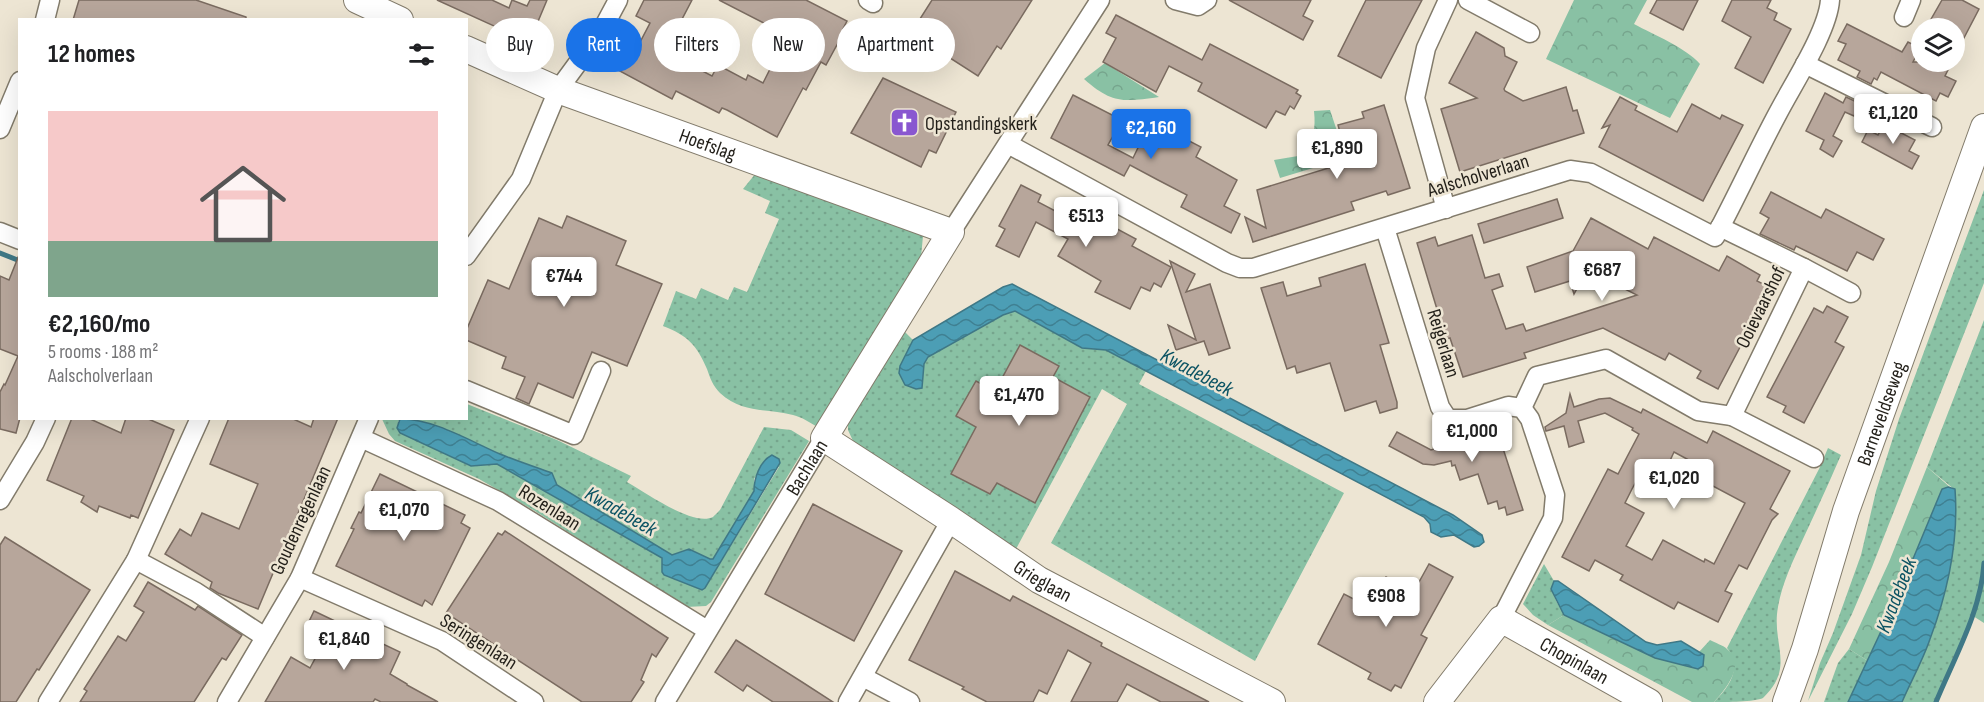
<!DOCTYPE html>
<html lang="en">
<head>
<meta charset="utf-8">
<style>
	:root { --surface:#fff; --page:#f2f2f2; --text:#202124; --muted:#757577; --line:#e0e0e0; --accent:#1a73e8 }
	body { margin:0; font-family:"Sofia Sans Condensed",sans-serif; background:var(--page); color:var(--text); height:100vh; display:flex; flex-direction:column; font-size:22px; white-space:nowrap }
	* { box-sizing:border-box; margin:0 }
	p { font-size:20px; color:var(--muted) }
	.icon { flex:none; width:33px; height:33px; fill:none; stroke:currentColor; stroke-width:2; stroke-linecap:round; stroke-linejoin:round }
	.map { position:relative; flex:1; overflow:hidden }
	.drawer { position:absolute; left:18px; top:18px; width:450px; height:402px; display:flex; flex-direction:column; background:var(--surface); border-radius:0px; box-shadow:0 6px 24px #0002 }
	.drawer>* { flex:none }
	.guide { position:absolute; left:486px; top:18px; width:570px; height:54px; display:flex; gap:12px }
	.buttons { position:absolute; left:1911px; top:18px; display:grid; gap:12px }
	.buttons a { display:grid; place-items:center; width:54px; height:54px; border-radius:50%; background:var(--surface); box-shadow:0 6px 24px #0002; font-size:30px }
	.price { position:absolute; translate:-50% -51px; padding:0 14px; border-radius:6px; background:#fff; color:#222; font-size:20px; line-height:39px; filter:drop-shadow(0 2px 3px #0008) }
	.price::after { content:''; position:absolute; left:50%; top:36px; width:18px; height:14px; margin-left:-9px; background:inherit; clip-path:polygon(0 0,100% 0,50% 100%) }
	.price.active { background:var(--accent); color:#fff }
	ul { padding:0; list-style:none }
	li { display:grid; align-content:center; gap:12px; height:318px; padding:0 30px }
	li+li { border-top:2px solid var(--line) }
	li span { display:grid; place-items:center; height:186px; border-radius:0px; color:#555 }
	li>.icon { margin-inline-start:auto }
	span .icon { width:108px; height:108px; fill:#fffc; stroke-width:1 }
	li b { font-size:26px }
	h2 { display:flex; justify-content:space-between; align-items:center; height:72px; padding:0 30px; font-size:26px }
	.tag { padding:0 21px; border-radius:27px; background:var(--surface); box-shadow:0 6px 24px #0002; font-size:21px; line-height:54px }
	.tag.active { background:var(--accent); color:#fff }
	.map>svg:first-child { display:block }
	.grass { fill:url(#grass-dots) }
	.forest { fill:url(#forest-crowns) }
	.water { fill:url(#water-waves); stroke:#3f7886; stroke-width:1.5 }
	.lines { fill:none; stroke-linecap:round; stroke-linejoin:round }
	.stream { stroke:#3f7886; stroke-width:5 }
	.building { fill:#b7a69b; stroke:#7a6b60; stroke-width:1.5; fill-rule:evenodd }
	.street-casing { stroke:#827b6b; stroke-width:21 }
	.secondary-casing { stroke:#827b6b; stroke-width:28 }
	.street { stroke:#fff; stroke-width:18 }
	.secondary { stroke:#fff; stroke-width:26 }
	.labels { text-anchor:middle; stroke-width:5; stroke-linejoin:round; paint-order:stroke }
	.poi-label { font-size:20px; fill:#221f19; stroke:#ede5d3; text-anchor:start }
	.street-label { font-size:20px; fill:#221f19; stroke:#ede5d3 }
	.water-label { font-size:21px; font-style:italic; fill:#0b5363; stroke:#ede5d3 }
</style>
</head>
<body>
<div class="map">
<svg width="1984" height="702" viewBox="0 0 1984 702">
	<defs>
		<pattern id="grass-dots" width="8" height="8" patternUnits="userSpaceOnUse" patternTransform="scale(1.5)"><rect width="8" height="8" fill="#89c1a4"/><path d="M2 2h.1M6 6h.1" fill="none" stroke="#76a58d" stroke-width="1.8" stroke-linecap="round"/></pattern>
		<pattern id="forest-crowns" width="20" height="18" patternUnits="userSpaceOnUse" patternTransform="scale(1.5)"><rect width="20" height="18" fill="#89c1a4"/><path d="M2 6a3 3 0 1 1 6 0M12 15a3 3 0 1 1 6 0" fill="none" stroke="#76a58d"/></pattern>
		<pattern id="water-waves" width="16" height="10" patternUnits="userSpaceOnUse" patternTransform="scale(1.5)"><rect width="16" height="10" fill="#4c9eb5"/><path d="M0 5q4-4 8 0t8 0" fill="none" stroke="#3f8092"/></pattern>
	</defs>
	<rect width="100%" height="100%" fill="#ede5d3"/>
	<g class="grass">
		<path d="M756,173L910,226L923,236L921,257L818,427C810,423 802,417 793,415C766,408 743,414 720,393C713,386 710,378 707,369C697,345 687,335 663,326L676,291L696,299L701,288L728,300L734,287L747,292L779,219L765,213L770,201L743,189Z"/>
		<path d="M1984,190V283L1872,567L1852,614L1808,701L1820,663L1833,633L1861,555L1876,491L1899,419Z"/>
		<path d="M1015,311L1082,348L1106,350L1146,371L1139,384L1344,493L1255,661L1051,543L1127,404L1102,389L1016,549L853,441L848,430V420L901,328L913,340L900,366L899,373L922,387L924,364L928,357L1003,315Z"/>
		<path d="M1984,320V623L1973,616L1938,702H1902L1930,640L1955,490L1927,467Z"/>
		<path d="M467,404L557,440L631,476L627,482C645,492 693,527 713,517C713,517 719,511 720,510L764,427L791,430L809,441L711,602L706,606L686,607L535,511L479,479L395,441L389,434L382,419H400L398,422L470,466L497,464L662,558V572L702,590L705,588L779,467L768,457L754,479V491L713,559H710L689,549L672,555L557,485L554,477L413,419L466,418Z"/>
		<path d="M1828,448L1841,455C1829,483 1816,511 1803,539C1793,561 1782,583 1778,607C1771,644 1796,667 1763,698C1755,702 1726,702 1714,702C1729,687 1743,668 1727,648L1819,469Z"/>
		<path d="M1544,564L1554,581C1549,593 1559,605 1564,615L1548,625L1533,615L1523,604Z"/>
		<path d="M1849,649L1868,661L1848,702H1824L1838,663Z"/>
	</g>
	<g class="forest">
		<path d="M1574,0H1647L1634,24C1654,35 1685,47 1700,64L1670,118L1546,59Z"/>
		<path d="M1105,63L1159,97C1124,102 1112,104 1084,79Z"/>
		<path d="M1330,110L1346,158L1280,178L1274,160L1304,155C1313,140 1316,129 1314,111Z"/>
		<path d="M1927,467L1951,488L1947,487L1868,661L1849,649L1889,562Z"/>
		<path d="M1564,615L1596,630L1698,669L1703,666V655L1699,652L1710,640C1715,643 1723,645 1727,649C1747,664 1725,690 1714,702H1692L1548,625Z"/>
	</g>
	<g class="water">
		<path d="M1012,284L1453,515L1482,535L1484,542L1479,546L1474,547L1454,535L1441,537L1431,532L1430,524L1424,517L1106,350L1082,348L1015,311L1003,315L928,357L924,364L922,388L916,389L905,385L899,373L900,366L913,340L1003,287Z"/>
		<path d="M400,419C432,418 470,441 500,454C517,461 535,467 552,473L557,485L672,555L689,549L710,559H713L754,491C754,478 760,461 772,455L779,459L780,463L705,588L702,590L664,575L662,572V558L497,464L471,466L400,433L397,428Z"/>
		<path d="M1948,487L1955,489C1959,541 1948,591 1930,639C1923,660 1911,681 1902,702H1848L1898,595L1942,489Z"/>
		<path d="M1554,581H1558L1646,642L1657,645L1681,641L1704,655L1703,666L1698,669L1655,658L1564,615L1551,589Z"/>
	</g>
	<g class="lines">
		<g class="stream">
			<path d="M0,253L20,261"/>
			<path d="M1936,702C1954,658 1981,612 1984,563"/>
		</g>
	</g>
	<g class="building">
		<path d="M79,0H196L246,17V20H73Z"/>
		<path d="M437,0H492L509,8L512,0L527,6L530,0H547L534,31L521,24L516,36Z"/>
		<path d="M644,0H692L667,48L685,57L683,61L712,76L718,65L746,80L748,75L763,83L787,35L719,0H806L847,21L843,29L845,30L826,65L821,62L806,90L803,88L777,137L727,110L722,108L719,113L676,91L672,99L616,69L630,42L638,46L650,23L636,16Z"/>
		<path d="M932,0H1032L1001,49L997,46L978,76L911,33Z"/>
		<path d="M1229,0H1311L1303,16L1313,21L1303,40Z"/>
		<path d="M1366,0H1422L1381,78L1338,56Z"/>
		<path d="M1657,0H1698L1683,30L1650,13Z"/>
		<path d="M1732,0H1771L1767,8L1777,13L1774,20L1791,29L1763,83L1735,68L1751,37L1722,21Z"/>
		<path d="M1942,0H1962L1979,9L1954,57V28H1926Z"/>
		<path d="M1116,15L1202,60L1210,44L1298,90L1296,93L1301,96L1294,109L1290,106L1285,115L1276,111L1266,128L1198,91L1202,83L1169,66L1156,92L1103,62L1116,38L1106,33Z"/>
		<path d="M1847,24L1902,52L1908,42L1920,48L1913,62H1952L1945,76L1956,81L1948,97L1940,93L1936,101L1881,72L1877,80L1874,78L1871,84L1857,77L1860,71L1838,60L1846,44L1838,41Z"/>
		<path d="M1476,32L1504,48L1505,56L1517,62L1504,89L1505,91L1523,101L1566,87L1573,111L1577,110L1584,133L1460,172L1441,109L1477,98L1449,83Z"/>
		<path d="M883,78L956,112L936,153L929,150L921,167L851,133Z"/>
		<path d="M1825,93L1843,103L1846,97L1861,104L1854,116L1845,112L1833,136L1842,141L1833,157L1820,149L1824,140L1806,131Z"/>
		<path d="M1073,95L1122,120L1108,145L1133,158L1151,121L1201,147L1196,157L1237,180L1224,206L1240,214L1231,233L1181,207L1187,195L1158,180L1130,165L1124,176L1051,138Z"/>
		<path d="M1620,97L1637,106L1635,110L1677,132L1692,104L1720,119L1722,115L1743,125L1703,201L1599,147L1610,125L1602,128Z"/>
		<path d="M1384,105L1410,188L1388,195L1386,191L1351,202L1354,210L1253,242L1245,217L1266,228L1257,190L1348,162L1338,125L1364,118L1362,112Z"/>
		<path d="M1884,124L1915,140L1909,151L1919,156L1912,169L1862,142L1868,130L1878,135Z"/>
		<path d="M1021,185L1041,195L1038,202L1076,222L1082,210L1136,239L1132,246L1171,267L1161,287L1154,283L1150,291L1141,287L1130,309L1095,292L1101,281L1058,256L1068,239L1036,222L1019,257L996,246L1005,229L999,226Z"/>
		<path d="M1771,192L1821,218L1826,209L1884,239L1873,260L1857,252L1847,271L1796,246L1794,250L1760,234L1769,218L1760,213Z"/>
		<path d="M1557,199L1563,218L1484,243L1478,224Z"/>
		<path d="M567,216L626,241L616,265L662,284L627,366L592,352L573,398L538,383L529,404L516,398L525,377L502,368L506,357L466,340V331L488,280L509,289L539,218L562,228Z"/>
		<path d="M1591,218L1648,249L1654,237L1719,271L1727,256L1760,275L1757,281L1771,288L1718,389L1697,378L1701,371L1669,353L1665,360L1603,328L1524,353L1526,358L1463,377L1450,338L1446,339L1417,243L1435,237L1438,246L1472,235L1485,278L1499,274L1503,286L1492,290L1506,329L1523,324L1526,331L1637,295L1587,270L1574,294L1570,281L1535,292L1527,267L1573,251Z"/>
		<path d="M19,255L20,418L16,433L0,429V392L4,384L5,385L18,356L0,349V276L9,280Z"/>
		<path d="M1170,261L1195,274L1186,292L1210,284L1230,348L1209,355L1204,341L1176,350L1168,325L1196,340Z"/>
		<path d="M1365,264L1389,343L1380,345L1397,402V408L1380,413L1376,401L1345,411L1330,363L1297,373L1295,366L1287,369L1261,288L1283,282L1287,296L1321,286L1319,278Z"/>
		<path d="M1827,306L1848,317L1835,342L1844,347L1804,423L1783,412L1786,406L1767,397L1814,308L1823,313Z"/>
		<path d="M1020,345L1059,366L1053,377L1090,397L1035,503L997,483L990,494L951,474L976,427L956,416L976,381L995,391Z"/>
		<path d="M1570,394L1574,407L1599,399L1610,398L1641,413L1643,409L1707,443L1713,431L1790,471L1770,509L1778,514L1772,520L1747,569L1739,565L1725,591L1732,594L1718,622L1678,602L1674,609L1620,580L1623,575L1595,560L1589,571L1562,557L1608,469L1618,474L1639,434L1632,430L1633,428L1605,413L1578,421L1584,442L1569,447L1564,426L1546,431L1545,427L1566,413ZM1674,452L1700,466L1693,479L1711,489L1713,486L1745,503L1714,564L1705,559L1704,562L1663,540L1652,560L1626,546L1644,513L1625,503L1632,489L1643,469L1662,478Z"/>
		<path d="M72,418H88L121,433L126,418H146L174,430L138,518L131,515L130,518L99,506L97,512L81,502L84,496L47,480Z"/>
		<path d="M229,418H291L311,427L314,418H338L258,609L218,593L210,588L212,582L165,554L180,529L191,536L202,513L239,529L258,484L210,464Z"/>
		<path d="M1486,425L1489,432L1497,430L1523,510L1507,515L1505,507L1499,509L1497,501L1488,504L1478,474L1460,480L1455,465L1452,466L1451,461L1434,465L1423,464L1389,446L1397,432L1431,450L1467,439L1465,432Z"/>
		<path d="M380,474L465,515L461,523L470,528L432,605L425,600L422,606L336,566L354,529L351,528L359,512L361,513Z"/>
		<path d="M813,504L902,551L854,641L765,594Z"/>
		<path d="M505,531L668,638L656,657L652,654L641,680L644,682L631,702H582L446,613L498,533L502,535Z"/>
		<path d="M5,537L90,590L39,670L37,669L16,702H0V545Z"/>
		<path d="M1429,564L1453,577L1421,635L1427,638L1401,688L1395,685L1391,691L1368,679L1371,673L1318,644L1344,594L1371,608L1386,577L1414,591Z"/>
		<path d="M955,571L1010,601L1013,596L1102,643L1101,646L1209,702H1161L1127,684L1117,702H1071L1091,663L1068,650L1047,694L1039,690L1033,702H987L962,689L964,687L909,660Z"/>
		<path d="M148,582L195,610L198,606L242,635L226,660L222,658L194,702H80L87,691L84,689L118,636L126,641L144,612L134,606Z"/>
		<path d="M314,611L400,652L390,674L407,684V685L438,702H381L375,699L373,702H265L291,657L310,668L325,640L305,630Z"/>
		<path d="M736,640L802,682L833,702H773L747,685L743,691L715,672Z"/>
	</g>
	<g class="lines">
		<defs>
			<g id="street">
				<path d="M868,0L873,3"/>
				<path d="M1175,0L1198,6L1207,0"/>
				<path d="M1468,0L1530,33"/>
				<path d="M1904,17L1911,0"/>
				<path d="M45,20L50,0"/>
				<path d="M1805,64L1932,127"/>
				<path d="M0,129L20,81"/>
				<path d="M1008,144L1227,263L1240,268H1253L1570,170L1591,173L1715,237C1737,196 1756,154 1778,113C1793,84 1828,31 1830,0"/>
				<path d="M1446,209L1415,98L1426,48L1448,0"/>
				<path d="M1385,228L1440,407L1448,419H1467L1508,406L1522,408L1530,419L1555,495L1553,518L1501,619"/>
				<path d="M0,232L20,240"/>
				<path d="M951,232L1100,0"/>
				<path d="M466,256L521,179L558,90L602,30L618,0"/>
				<path d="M1804,268L1851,293"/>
				<path d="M466,390L574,435L601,371"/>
				<path d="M1522,408L1537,376L1606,359L1698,411L1732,416L1804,268L1720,227"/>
				<path d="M1732,416L1814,458"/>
				<path d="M361,438L498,501L707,630"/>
				<path d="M0,500L35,442L46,418"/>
				<path d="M136,560L196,592L265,637"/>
				<path d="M300,578L442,641L534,702"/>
				<path d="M863,677L910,702"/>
				<path d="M48,702L136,560L200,418"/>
				<path d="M227,702L300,578L369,418"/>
				<path id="s1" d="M665,702L824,438"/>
				<path d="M848,702L951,520"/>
			</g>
			<g id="secondary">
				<path d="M357,0L400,20"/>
				<path id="s2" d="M466,49L558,90L951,232L824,438L951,520L1039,580L1272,702"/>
				<path id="s3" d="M1437,702L1501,619L1649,702"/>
				<path id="s4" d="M1786,702L1805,649L1846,511L1984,127"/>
			</g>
		</defs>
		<use href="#street" class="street-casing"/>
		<use href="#secondary" class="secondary-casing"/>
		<use href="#street" class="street"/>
		<use href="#secondary" class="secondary"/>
	</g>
	<defs>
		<symbol id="church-square" viewBox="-11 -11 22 22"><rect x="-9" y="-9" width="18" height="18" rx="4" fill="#8957d0" stroke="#ede5d3"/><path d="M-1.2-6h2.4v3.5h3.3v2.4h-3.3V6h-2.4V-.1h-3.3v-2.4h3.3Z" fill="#fff"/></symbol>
	</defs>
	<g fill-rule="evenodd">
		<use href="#church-square" x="888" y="106" width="33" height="33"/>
	</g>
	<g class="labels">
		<g class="poi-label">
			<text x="925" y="130">Opstandingskerk</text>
		</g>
		<g class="street-label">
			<text dy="7" stroke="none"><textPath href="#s2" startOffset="260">Hoefslag</textPath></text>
			<text transform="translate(1478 175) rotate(-17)" y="7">Aalscholverlaan</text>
			<text transform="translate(1760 307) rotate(-64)" y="7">Ooievaarshof</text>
			<text transform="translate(1444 343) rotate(73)" y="7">Reigerlaan</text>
			<text dy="7" stroke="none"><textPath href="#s4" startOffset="304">Barneveldseweg</textPath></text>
			<text dy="7" stroke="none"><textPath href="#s1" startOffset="274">Bachlaan</textPath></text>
			<text transform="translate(550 507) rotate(32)" y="7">Rozenlaan</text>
			<text transform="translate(300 520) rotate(-65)" y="7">Goudenregenlaan</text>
			<text dy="7" stroke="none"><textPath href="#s2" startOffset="1022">Grieglaan</textPath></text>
			<text transform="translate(479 641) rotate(32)" y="7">Seringenlaan</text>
			<text dy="7" stroke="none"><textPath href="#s3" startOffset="189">Chopinlaan</textPath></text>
		</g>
		<g class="water-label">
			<text transform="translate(1197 372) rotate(28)" y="7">Kwadebeek</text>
			<text transform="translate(621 511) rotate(30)" y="7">Kwadebeek</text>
			<text transform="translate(1896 595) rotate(-69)" y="7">Kwadebeek</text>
		</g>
	</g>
</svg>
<div class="buttons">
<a><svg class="icon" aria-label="layers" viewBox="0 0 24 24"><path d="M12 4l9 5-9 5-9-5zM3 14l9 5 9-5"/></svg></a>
</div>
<b class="price" style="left:1893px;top:145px">€1,120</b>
<b class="price active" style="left:1151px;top:160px">€2,160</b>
<b class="price" style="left:1337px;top:180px">€1,890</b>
<b class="price" style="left:1086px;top:248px">€513</b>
<b class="price" style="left:1602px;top:302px">€687</b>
<b class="price" style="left:564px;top:308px">€744</b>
<b class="price" style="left:1019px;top:427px">€1,470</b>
<b class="price" style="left:1472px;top:463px">€1,000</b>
<b class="price" style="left:1674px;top:510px">€1,020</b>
<b class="price" style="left:404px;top:542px">€1,070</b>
<b class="price" style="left:1386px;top:628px">€908</b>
<b class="price" style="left:344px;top:671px">€1,840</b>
<div class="guide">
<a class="tag">Buy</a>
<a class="tag active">Rent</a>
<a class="tag">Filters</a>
<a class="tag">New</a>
<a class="tag">Apartment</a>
</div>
<section class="drawer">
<h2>12 homes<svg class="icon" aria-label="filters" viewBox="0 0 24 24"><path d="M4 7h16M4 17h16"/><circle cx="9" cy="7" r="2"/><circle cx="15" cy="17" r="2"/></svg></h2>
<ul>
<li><span style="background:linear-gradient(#f6c9c9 70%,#7fa58c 0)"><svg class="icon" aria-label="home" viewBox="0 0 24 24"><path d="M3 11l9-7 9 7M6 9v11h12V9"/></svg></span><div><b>€2,160/mo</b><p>5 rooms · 188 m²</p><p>Aalscholverlaan</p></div></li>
</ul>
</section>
</div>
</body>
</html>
